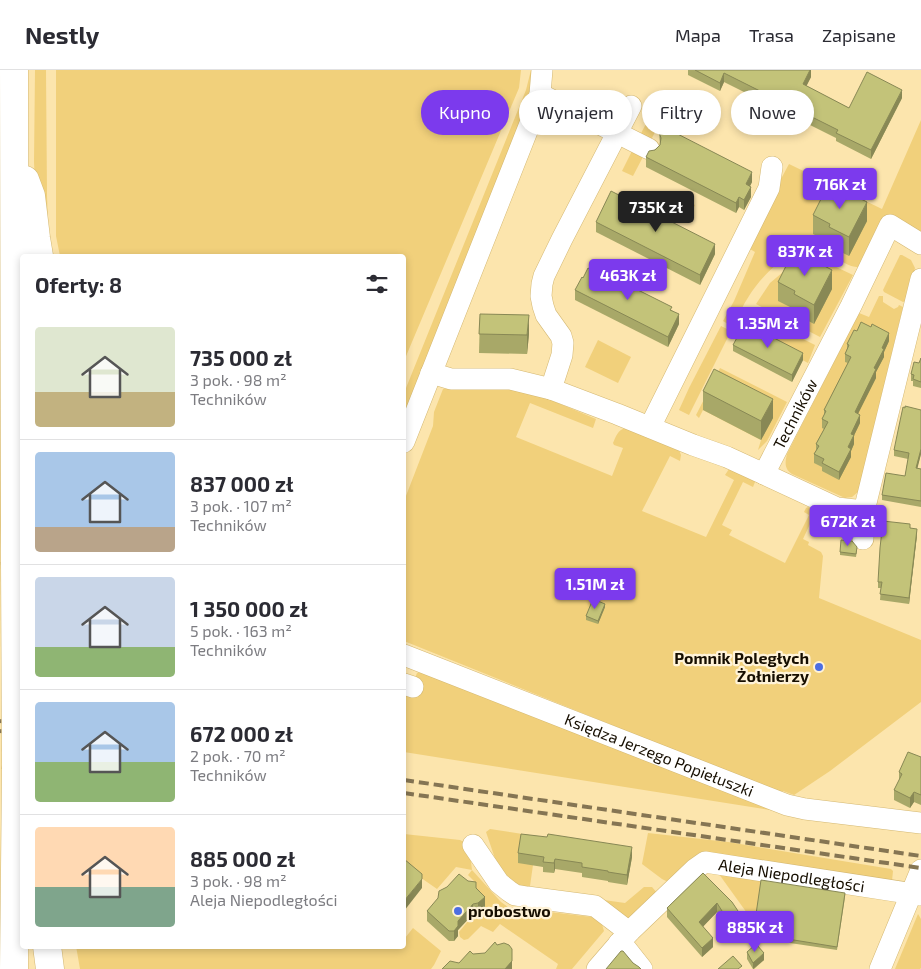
<!DOCTYPE html>
<html lang="pl">
<head>
<meta charset="utf-8">
<style>
	:root { --surface:#fff; --page:#f2f2f3; --text:#2b2b33; --muted:#7c7c81; --line:#e1e1e2; --accent:#7c3aed }
	body { margin:0; font-family:"Exo 2",sans-serif; background:var(--page); color:var(--text); height:100vh; display:flex; flex-direction:column; font-size:19px; white-space:nowrap }
	* { box-sizing:border-box; margin:0 }
	p { font-size:16px; color:var(--muted) }
	.icon { flex:none; width:28px; height:28px; fill:none; stroke:currentColor; stroke-width:2; stroke-linecap:round; stroke-linejoin:round }
	.map { position:relative; flex:1; overflow:hidden }
	.panel { position:absolute; left:20px; top:184px; width:386px; height:695px; display:flex; flex-direction:column; background:var(--surface); border-radius:5px; box-shadow:0 2px 8px #0003 }
	.panel>* { flex:none }
	.guide { position:absolute; left:421px; top:20px; width:424px; height:45px; display:flex; gap:10px }
	.price { position:absolute; translate:-50% -42px; padding:0 11px; border-radius:5px; background:var(--accent); color:#fff; font-size:16px; line-height:32px; filter:drop-shadow(0 1px 2px #0008) }
	.price::after { content:''; position:absolute; left:50%; top:30px; width:15px; height:11px; margin-left:-8px; background:inherit; clip-path:polygon(0 0,100% 0,50% 100%) }
	.price.current { background:#222; color:#fff }
	ul { padding:0; list-style:none }
	li { display:flex; align-items:center; gap:15px; height:125px; padding:0 15px }
	li+li { border-top:1px solid var(--line) }
	li span { display:grid; place-items:center; flex:none; width:140px; height:100px; border-radius:5px; color:#555 }
	li>.icon { margin-inline-start:auto }
	span .icon { width:60px; height:60px; fill:#fffc; stroke-width:1 }
	li b { font-size:21px }
	h2 { display:flex; justify-content:space-between; align-items:center; height:60px; padding:0 15px; font-size:21px }
	.tag { padding:0 18px; border-radius:22px; background:var(--surface); box-shadow:0 2px 8px #0003; font-size:18px; line-height:45px }
	.tag.current { background:var(--accent); color:#fff }
	header { display:flex; align-items:center; gap:30px; box-sizing:border-box; height:70px; padding:0 25px; background:var(--surface); border-bottom:1px solid var(--line) }
	header strong { font-size:24px }
	nav { display:flex; gap:28px; margin-inline-start:auto; font-size:18px }
	.map>svg:first-child { display:block }
	.green { fill:#f1d07b }
	.lines { fill:none; stroke-linecap:round; stroke-linejoin:round }
	.minor-casing { stroke:#d4b872; stroke-width:22 }
	.highway-casing { stroke:#d4b872; stroke-width:29 }
	.minor { stroke:#fff; stroke-width:21 }
	.highway { stroke:#fff; stroke-width:28 }
	.rail { stroke:#857553; stroke-width:4; stroke-dasharray:10 5; stroke-linecap:butt }
	.highway-bridge-casing { stroke:#d4b872; stroke-width:29; stroke-linecap:butt }
	.highway-bridge { stroke:#fff; stroke-width:28 }
	.wall { fill:#a8a868 }
	.shaded-wall { fill:#885 }
	.building { fill:#c3c379; stroke:#885 }
	.poi-dot { fill:#4d6ee2; stroke:#fff3d8; stroke-width:2 }
	.labels { text-anchor:middle; stroke-width:4.5; stroke-linejoin:round; paint-order:stroke }
	.street-label { font-size:16px; fill:#160e00; stroke:#fff3d8 }
	.poi-label { font-size:16px; font-weight:bold; fill:#160e00; stroke:#fff3d8; text-anchor:end }
</style>
</head>
<body>
<header>
<strong>Nestly</strong>
<nav><a>Mapa</a><a>Trasa</a><a>Zapisane</a></nav>
</header>
<div class="map">
<svg width="921" height="899" viewBox="0 0 921 899">
	<rect width="100%" height="100%" fill="#fce5ad"/>
	<g class="green">
		<path d="M0,0L2,431L0,479Z"/>
		<path d="M35,0H46L47,125L48,156L35,112L34,92Z"/>
		<path d="M56,0H521L519,18L404,291V186H60L56,166Z"/>
		<path d="M531,0H535L533,22L404,352V323L526,20Z"/>
		<path d="M655,37L665,42L650,72L639,67Z"/>
		<path d="M921,50V162L889,144L861,197C849,199 835,186 823,181C815,178 805,176 797,180C781,187 758,211 749,226C743,235 738,246 733,257L723,251L734,231L755,182L745,176L789,94L882,139Z"/>
		<path d="M634,77L645,83L633,106L622,101Z"/>
		<path d="M678,126L695,135L687,152L669,143Z"/>
		<path d="M809,184L853,205L820,267L756,234L770,213L802,186Z"/>
		<path d="M900,185H902L911,190L915,198L906,231L903,232L884,222L883,220Z"/>
		<path d="M879,226H883V232L894,239L898,237L899,235L903,237L858,422L852,427L845,428L792,404C784,399 785,392 787,384L859,243L869,247Z"/>
		<path d="M753,244L815,275L808,293L743,258L747,246Z"/>
		<path d="M721,256L731,261L689,345L679,340L689,318Z"/>
		<path d="M598,270L631,287L618,313L585,297Z"/>
		<path d="M720,298L787,332L767,371L758,380L761,370L703,340L699,348L696,345Z"/>
		<path d="M451,318H509L546,328L596,349L593,358L530,333L516,367L612,406L623,378L614,375L613,373C616,366 618,360 625,358L679,380L681,385L680,391L670,386L642,441L706,467L734,410L725,405L729,399L754,405L755,412L753,417L743,412L722,455L732,460L729,465L785,493L809,445L804,442L806,438L808,437L816,441L803,469L809,472L808,475L821,482L823,486L819,528L921,570V632L830,701L794,725L783,721L780,723L404,571V431L433,356L434,342L443,319Z"/>
		<path d="M423,601L776,741L404,682V622L409,623L417,603Z"/>
		<path d="M490,759L542,767L533,795L529,823L501,806L486,762Z"/>
		<path d="M648,763L728,772L891,799L893,801L892,811L716,788L668,812L662,809L642,794Z"/>
		<path d="M404,764L460,770L466,773L469,776L472,800L501,832L508,837L600,848L604,861L572,899H556L558,894L500,854L493,862L481,856L468,869L464,870L460,867L459,862L473,845L479,844L484,839V834L470,818L474,811L468,805L472,800L456,797L437,819L404,796Z"/>
		<path d="M716,800L846,822L845,827L755,851L752,850Z"/>
		<path d="M644,817H652L658,824L630,852L604,830L625,833Z"/>
		<path d="M918,844L921,849V898L920,899H895Z"/>
		<path d="M413,858L441,881L434,895L431,899H80L76,876H404V868H405Z"/>
	</g>
	<g class="lines">
		<defs>
			<g id="minor">
				<path d="M540,24L649,79"/>
				<path id="s1" d="M431,303L451,309H510L551,319L617,344L693,375L727,387L764,404L851,236L890,155L921,174"/>
				<path d="M551,319L562,285L563,273L561,266L546,245L543,236L541,226L542,214L544,206L562,169L631,36"/>
				<path d="M650,357L769,118L772,97"/>
				<path d="M404,372L535,41L540,24L542,0"/>
				<path d="M764,404L837,438L864,441"/>
				<path d="M863,469L864,441L921,209"/>
				<path id="s2" d="M404,585L787,735L805,739L921,753"/>
				<path d="M404,614L413,617"/>
				<path d="M473,775L499,813L509,821L515,825L527,827L595,836L629,862"/>
				<path d="M619,873L627,880L642,899"/>
				<path id="s3" d="M597,899L629,862L695,799L705,792L921,825"/>
				<path d="M880,899L921,800"/>
			</g>
			<g id="highway">
				<path d="M14,0L15,492"/>
				<path d="M25,110L31,126L36,168L39,186"/>
				<path d="M47,876L50,899"/>
				<path d="M14,899L16,699"/>
			</g>
		</defs>
		<use href="#minor" class="minor-casing"/>
		<use href="#highway" class="highway-casing"/>
		<use href="#minor" class="minor"/>
		<use href="#highway" class="highway"/>
		<g class="rail">
			<path d="M0,651L22,654"/>
			<path d="M0,661L22,664"/>
			<path d="M404,710L921,786"/>
			<path d="M404,723L921,798"/>
		</g>
		<defs>
			<path id="highway-bridge" d="M15,492L16,699"/>
		</defs>
		<use href="#highway-bridge" class="highway-bridge-casing"/>
		<use href="#highway-bridge" class="highway-bridge"/>
	</g>
	<g class="wall">
		<path d="M688,0H811V7L806,16L849,38L902,28L871,89L836,71V68L724,12L720,21L688,5Z"/>
		<path d="M659,62L752,112L750,116L751,127L744,140L739,137L736,143L646,97V87L660,75Z"/>
		<path d="M813,145L867,151L849,186L829,176V172L813,164Z"/>
		<path d="M596,152L715,184L700,215L596,162Z"/>
		<path d="M778,212L832,219L814,254L794,243V239L778,231Z"/>
		<path d="M575,220L672,240L679,254L668,277L575,230Z"/>
		<path d="M480,244L529,264L527,284L479,283Z"/>
		<path d="M857,261L889,271L884,282V287L876,302V308L858,343L860,353L854,365V374L851,381V387L839,410L822,401V397L814,393V384L816,381V374L824,359L822,358V349L824,345V340L848,293L845,292V284L847,279V274Z"/>
		<path d="M733,275L803,290L792,312L733,281Z"/>
		<path d="M921,288V318L913,316V311H911V304L919,293Z"/>
		<path d="M703,321L773,348L761,370L703,340Z"/>
		<path d="M921,340V384L917,398L921,399V437L882,430V425L905,406L908,389L894,386V380Z"/>
		<path d="M910,458L917,465L909,534L880,530L881,518H878V512Z"/>
		<path d="M857,480L856,487L840,485V482Z"/>
		<path d="M605,537L598,554L586,550V546Z"/>
		<path d="M921,687V735L914,732L910,738L894,730V720L899,711V702Z"/>
		<path d="M518,783L632,787L627,815L608,812V811L582,807V803L555,799L554,803L543,802V797L518,793Z"/>
		<path d="M703,803L740,853L729,861L717,842L703,856L713,877L702,887L667,847V838Z"/>
		<path d="M468,811L476,818L485,837L478,843L473,844L458,860V866L454,871H449L427,851V841Z"/>
		<path d="M845,827L837,880L763,869L755,854V851Z"/>
		<path d="M747,882L764,890L754,899H753L747,889Z"/>
	</g>
	<g class="shaded-wall">
		<path d="M810,0H811V7L803,23V14Z"/>
		<path d="M724,3V12L720,21V13Z"/>
		<path d="M902,20V28L871,89V80Z"/>
		<path d="M752,102V112L746,124V114Z"/>
		<path d="M751,117V127L744,140V130Z"/>
		<path d="M739,127V137L736,143V133Z"/>
		<path d="M867,132V151L849,186V167Z"/>
		<path d="M715,174V184L700,215V205Z"/>
		<path d="M832,200V219L814,254V235Z"/>
		<path d="M679,244V254L668,277V267Z"/>
		<path d="M529,245V264L527,284V265Z"/>
		<path d="M889,263V271L884,282V287L876,302V308L855,350V342L882,278Z"/>
		<path d="M803,283V290L792,312V305Z"/>
		<path d="M773,329V348L761,370V351Z"/>
		<path d="M860,345V353L851,372V364Z"/>
		<path d="M854,365V374L851,381V387L839,410V402L848,377Z"/>
		<path d="M921,379V384L916,404V398Z"/>
		<path d="M917,459V465L909,534V528Z"/>
		<path d="M605,534V537L598,554V551Z"/>
		<path d="M914,722V732L910,738V728Z"/>
		<path d="M632,777V787L627,815V805Z"/>
		<path d="M555,789V799L554,803V793Z"/>
		<path d="M422,809V818L404,841V831Z"/>
		<path d="M485,827V837L478,843V833Z"/>
		<path d="M717,833V842L699,861V852Z"/>
		<path d="M473,834V844L458,860V866L454,871V861L458,851Z"/>
		<path d="M740,844V853L729,861V852Z"/>
		<path d="M713,868V877L702,887V878Z"/>
		<path d="M512,879V899H505Z"/>
		<path d="M764,883V890L753,899V893Z"/>
	</g>
	<g class="building">
		<path d="M695,0H810L803,14L849,38L867,2L902,20L871,80L836,63L838,60L724,3L720,13Z"/>
		<path d="M662,56L752,102L746,114L751,117L744,130L739,127L736,133L646,87L649,81L655,80L660,75L661,68L659,62Z"/>
		<path d="M829,113L867,132L849,167L829,157L830,154L813,145Z"/>
		<path d="M611,121L715,174L700,205L596,152Z"/>
		<path d="M794,180L832,200L814,235L794,224L795,221L778,212Z"/>
		<path d="M588,198L597,203L598,200L672,237L670,240L679,244L668,267L575,220L582,207L583,208Z"/>
		<path d="M480,244L529,245L527,265L479,264Z"/>
		<path d="M861,252L871,257L872,254L889,263L882,278L884,279L874,298L876,299L855,342L860,345L851,364L854,365L848,377L851,379L839,402L822,393L824,389L814,384L819,376L816,374L828,352L822,349L826,341L824,340L851,287L845,284L849,275L847,274L854,260L857,261Z"/>
		<path d="M745,253L803,283L792,305L733,275Z"/>
		<path d="M921,288V312L913,309L914,305L911,304L914,292L919,293Z"/>
		<path d="M714,299L773,329L761,351L703,321Z"/>
		<path d="M905,336L921,340V379L916,398L921,399V431L882,425L886,403L905,406L909,383L894,380L900,351L903,337L905,338Z"/>
		<path d="M883,451L910,454V458L917,459L909,528L880,524L882,512H878L880,478Z"/>
		<path d="M841,470L852,471L857,477L856,484L840,482Z"/>
		<path d="M593,529L605,534L598,551L586,546Z"/>
		<path d="M908,682L921,687V725L914,722L910,728L894,720L902,704L899,702Z"/>
		<path d="M521,764L547,767L548,764L632,777L627,805L608,802V801L582,797V793L555,789L554,793L543,792L544,787L518,783Z"/>
		<path d="M404,789L422,804V809L404,831Z"/>
		<path d="M703,803L732,832L740,844L729,852L717,833L699,852L713,868L702,878L667,838Z"/>
		<path d="M459,804L468,811L476,812V818L485,827L478,833L473,834L458,851V856L454,861H449L427,841L438,828L439,821L447,817Z"/>
		<path d="M761,810L845,823L837,877L763,865L755,851Z"/>
		<path d="M495,872L497,875L504,873L509,875L512,879V891L505,899H442L450,891L459,893L470,881L473,884L485,883Z"/>
		<path d="M756,874L764,883L753,893L747,882Z"/>
		<path d="M621,881H623L633,893L639,897L641,899H606Z"/>
		<path d="M733,886L742,896L738,899H718Z"/>
	</g>
	<g class="poi-dot">
		<circle cx="819" cy="597" r="5"/>
		<circle cx="458" cy="841" r="5"/>
	</g>
	<g class="labels">
		<g class="street-label">
			<text dy="6" stroke="none"><textPath href="#s1" startOffset="419">Techników</textPath></text>
			<text dy="6" stroke="none"><textPath href="#s2" startOffset="274">Księdza Jerzego Popiełuszki</textPath></text>
			<text dy="6" stroke="none"><textPath href="#s3" startOffset="240">Aleja Niepodległości</textPath></text>
		</g>
		<g class="poi-label">
			<text x="809" y="594">Pomnik Poległych<tspan x="809" dy="18">Żołnierzy</tspan></text>
			<text x="468" y="847" text-anchor="start">probostwo</text>
		</g>
	</g>
</svg>
<b class="price" style="left:840px;top:140px">716K zł</b>
<b class="price current" style="left:656px;top:163px">735K zł</b>
<b class="price" style="left:805px;top:207px">837K zł</b>
<b class="price" style="left:628px;top:231px">463K zł</b>
<b class="price" style="left:768px;top:279px">1.35M zł</b>
<b class="price" style="left:848px;top:477px">672K zł</b>
<b class="price" style="left:595px;top:540px">1.51M zł</b>
<b class="price" style="left:755px;top:883px">885K zł</b>
<div class="guide">
<a class="tag current">Kupno</a>
<a class="tag">Wynajem</a>
<a class="tag">Filtry</a>
<a class="tag">Nowe</a>
</div>
<section class="panel">
<h2>Oferty: 8<svg class="icon" aria-label="filters" viewBox="0 0 24 24"><path d="M4 7h16M4 17h16"/><circle cx="9" cy="7" r="2"/><circle cx="15" cy="17" r="2"/></svg></h2>
<ul>
<li><span style="background:linear-gradient(#dfe7d0 65%,#c2b280 0)"><svg class="icon" aria-label="home" viewBox="0 0 24 24"><path d="M3 11l9-7 9 7M6 9v11h12V9"/></svg></span><div><b>735 000 zł</b><p>3 pok. · 98 m²</p><p>Techników</p></div></li>
<li><span style="background:linear-gradient(#a9c7e8 75%,#b9a48a 0)"><svg class="icon" aria-label="home" viewBox="0 0 24 24"><path d="M3 11l9-7 9 7M6 9v11h12V9"/></svg></span><div><b>837 000 zł</b><p>3 pok. · 107 m²</p><p>Techników</p></div></li>
<li><span style="background:linear-gradient(#c9d6e8 70%,#8fb573 0)"><svg class="icon" aria-label="home" viewBox="0 0 24 24"><path d="M3 11l9-7 9 7M6 9v11h12V9"/></svg></span><div><b>1 350 000 zł</b><p>5 pok. · 163 m²</p><p>Techników</p></div></li>
<li><span style="background:linear-gradient(#a9c7e8 60%,#8fb573 0)"><svg class="icon" aria-label="home" viewBox="0 0 24 24"><path d="M3 11l9-7 9 7M6 9v11h12V9"/></svg></span><div><b>672 000 zł</b><p>2 pok. · 70 m²</p><p>Techników</p></div></li>
<li><span style="background:linear-gradient(#ffd9b3 60%,#7fa58c 0)"><svg class="icon" aria-label="home" viewBox="0 0 24 24"><path d="M3 11l9-7 9 7M6 9v11h12V9"/></svg></span><div><b>885 000 zł</b><p>3 pok. · 98 m²</p><p>Aleja Niepodległości</p></div></li>
</ul>
</section>
</div>
</body>
</html>
